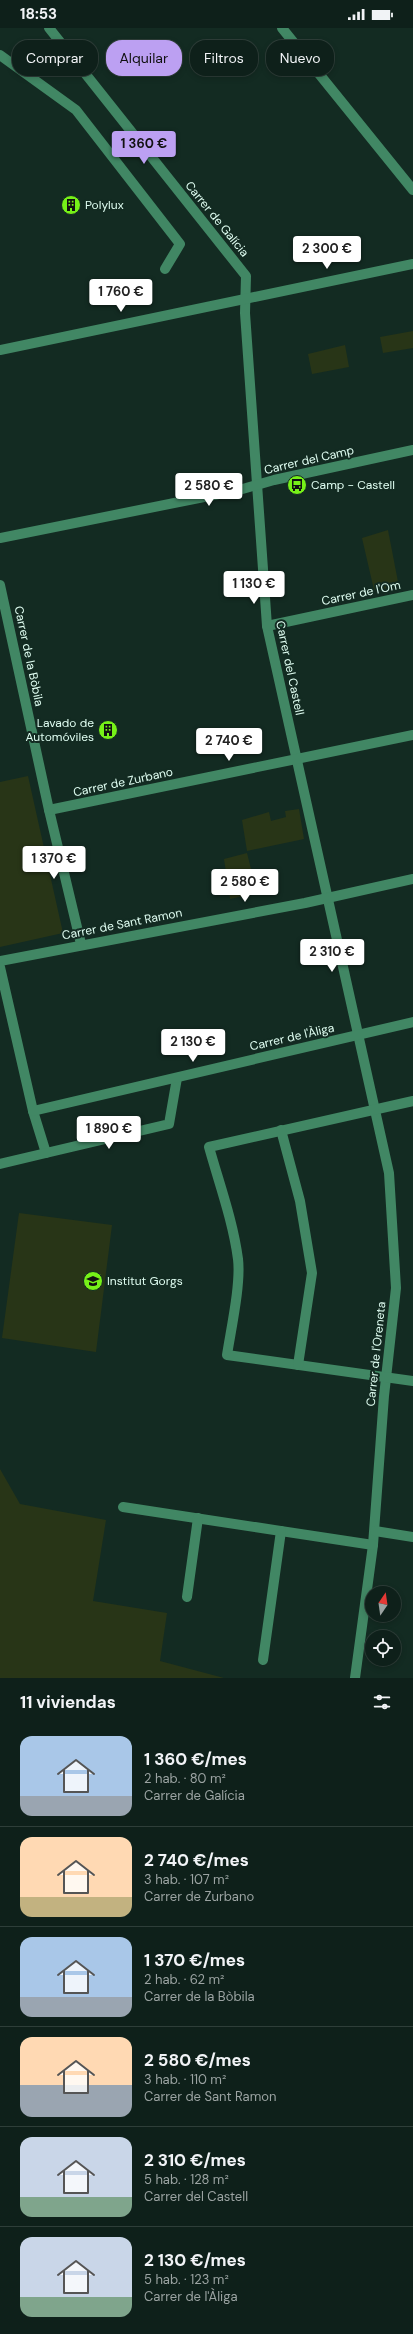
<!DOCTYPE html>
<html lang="es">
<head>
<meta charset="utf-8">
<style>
	:root { --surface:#0e201a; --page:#172823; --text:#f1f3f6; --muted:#9ba3a2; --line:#2e3e39; --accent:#bca0f2 }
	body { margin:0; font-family:"DM Sans",sans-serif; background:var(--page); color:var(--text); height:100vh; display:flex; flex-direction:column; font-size:15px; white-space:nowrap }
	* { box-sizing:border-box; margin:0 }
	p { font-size:13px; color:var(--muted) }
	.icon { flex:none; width:22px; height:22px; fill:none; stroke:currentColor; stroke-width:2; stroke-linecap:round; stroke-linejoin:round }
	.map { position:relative; height:1650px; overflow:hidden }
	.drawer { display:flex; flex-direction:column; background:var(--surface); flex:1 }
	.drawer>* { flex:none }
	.guide { position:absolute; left:12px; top:12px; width:389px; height:36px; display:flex; gap:8px }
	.needle { width:26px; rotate:13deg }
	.controls { position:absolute; left:365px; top:1558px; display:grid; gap:8px }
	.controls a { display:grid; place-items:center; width:36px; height:36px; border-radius:50%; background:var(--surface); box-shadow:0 2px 6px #0003,0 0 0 1px var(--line); font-size:20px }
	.price { position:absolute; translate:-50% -34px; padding:0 9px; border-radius:4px; background:#fff; color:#222; font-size:13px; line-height:26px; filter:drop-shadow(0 1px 2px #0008) }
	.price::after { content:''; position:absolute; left:50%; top:24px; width:12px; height:9px; margin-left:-6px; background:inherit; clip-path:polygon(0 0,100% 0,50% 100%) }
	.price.on { background:var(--accent); color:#111 }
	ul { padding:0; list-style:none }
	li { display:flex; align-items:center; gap:12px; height:100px; padding:0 20px }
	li+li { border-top:1px solid var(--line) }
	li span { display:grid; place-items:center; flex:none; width:112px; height:80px; border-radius:12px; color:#555 }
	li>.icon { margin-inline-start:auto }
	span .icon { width:48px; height:48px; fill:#fffc; stroke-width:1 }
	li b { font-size:17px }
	h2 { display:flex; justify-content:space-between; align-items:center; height:48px; padding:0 20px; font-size:17px }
	.tag { padding:0 14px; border-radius:16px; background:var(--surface); box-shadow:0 2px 6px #0003,0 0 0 1px var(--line); font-size:14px; line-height:36px }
	.tag.on { background:var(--accent); color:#111 }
	.status { display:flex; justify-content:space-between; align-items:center; height:28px; padding:0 20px; background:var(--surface); direction:ltr }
	.status svg { height:11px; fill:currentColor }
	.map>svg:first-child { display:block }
	.green { fill:#283517 }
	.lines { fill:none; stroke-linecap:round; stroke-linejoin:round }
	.minor { stroke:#418764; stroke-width:10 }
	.labels { text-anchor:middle; stroke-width:4; stroke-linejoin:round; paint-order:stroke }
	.poi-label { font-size:12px; fill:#dffdf1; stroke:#132b22; text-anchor:start }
	.street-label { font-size:12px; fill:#dffdf1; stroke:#132b22 }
</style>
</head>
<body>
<div class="status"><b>18:53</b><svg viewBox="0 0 49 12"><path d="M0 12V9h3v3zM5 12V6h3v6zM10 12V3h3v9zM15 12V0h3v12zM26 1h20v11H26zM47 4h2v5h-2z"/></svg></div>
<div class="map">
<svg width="413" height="1650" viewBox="0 0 413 1650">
	<rect width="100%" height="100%" fill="#132b22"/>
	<g class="green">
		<path d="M413,303V320L383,325L380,309Z"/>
		<path d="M345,317L349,339L312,346L308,326Z"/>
		<path d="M388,502L399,559L374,562L362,510Z"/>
		<path d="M28,748L63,905L0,919V754Z"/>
		<path d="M299,781L304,811L247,823L242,792L269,784L271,793L286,789L285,783Z"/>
		<path d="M247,825L257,865L230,871L224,831Z"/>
		<path d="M19,1185L112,1197L96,1324L2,1310Z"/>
		<path d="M0,1441L20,1476L106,1492L93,1573L167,1585L160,1633L224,1650H0Z"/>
	</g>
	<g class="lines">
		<g class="minor">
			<path d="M49,0L246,248L245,285L267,598L389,1145L396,1260L384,1368L373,1517L355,1650"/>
			<path d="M282,0L413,162"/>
			<path d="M0,27L76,82L180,216L165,241"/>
			<path d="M0,322L413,236"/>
			<path d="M0,510L239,462L274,452L413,422"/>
			<path d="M0,557L49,782L81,916"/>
			<path d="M267,598L413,567"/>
			<path d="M49,782L413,707"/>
			<path d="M0,933L305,875L413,851"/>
			<path d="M0,939L33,1083L46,1125L169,1096L177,1050"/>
			<path d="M413,1073L209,1119C219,1155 233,1193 238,1231C241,1256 231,1301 227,1327L413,1353"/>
			<path d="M33,1083L413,994"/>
			<path d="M281,1102L300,1173L312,1245L298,1337"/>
			<path d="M0,1136L46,1125"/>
			<path d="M123,1479L373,1517"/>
			<path d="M375,1503L413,1509"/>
			<path d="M187,1569L198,1490"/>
			<path d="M263,1632L281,1503"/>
		</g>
	</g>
	<defs>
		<symbol id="building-disc" viewBox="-11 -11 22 22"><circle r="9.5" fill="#76f118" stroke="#132b22"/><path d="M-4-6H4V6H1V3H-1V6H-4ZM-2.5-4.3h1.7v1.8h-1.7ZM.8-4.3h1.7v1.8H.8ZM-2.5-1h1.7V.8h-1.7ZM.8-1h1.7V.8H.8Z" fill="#111"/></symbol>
		<symbol id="bus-disc" viewBox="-11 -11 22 22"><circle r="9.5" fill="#76f118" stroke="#132b22"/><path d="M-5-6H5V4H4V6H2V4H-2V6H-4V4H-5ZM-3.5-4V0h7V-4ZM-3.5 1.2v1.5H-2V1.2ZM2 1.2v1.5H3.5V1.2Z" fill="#111"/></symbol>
		<symbol id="school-disc" viewBox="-11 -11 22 22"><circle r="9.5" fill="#76f118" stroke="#132b22"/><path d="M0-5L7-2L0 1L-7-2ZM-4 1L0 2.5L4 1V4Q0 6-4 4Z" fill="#111"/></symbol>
	</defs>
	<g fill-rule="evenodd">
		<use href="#building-disc" x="60" y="166" width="22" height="22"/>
		<use href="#bus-disc" x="286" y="446" width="22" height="22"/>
		<use href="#building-disc" x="97" y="691" width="22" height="22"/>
		<use href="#school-disc" x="82" y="1242" width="22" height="22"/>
	</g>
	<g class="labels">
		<g class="poi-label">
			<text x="85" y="181">Polylux</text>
			<text x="311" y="461">Camp - Castell</text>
			<text x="94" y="699" text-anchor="end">Lavado de<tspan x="94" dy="14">Automóviles</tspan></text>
			<text x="107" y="1257">Institut Gorgs</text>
		</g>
		<g class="street-label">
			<text transform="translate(217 191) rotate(51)" y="4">Carrer de Galícia</text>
			<text transform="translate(309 432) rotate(-13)" y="4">Carrer del Camp</text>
			<text transform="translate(361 565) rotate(-12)" y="4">Carrer de l'Om</text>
			<text transform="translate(29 628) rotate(78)" y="4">Carrer de la Bòbila</text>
			<text transform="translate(290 640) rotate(78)" y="4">Carrer del Castell</text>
			<text transform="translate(123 754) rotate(-12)" y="4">Carrer de Zurbano</text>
			<text transform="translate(122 896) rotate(-11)" y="4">Carrer de Sant Ramon</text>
			<text transform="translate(292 1009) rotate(-13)" y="4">Carrer de l'Àliga</text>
			<text transform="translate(376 1326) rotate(-84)" y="4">Carrer de l'Oreneta</text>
		</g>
	</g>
</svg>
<div class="controls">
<a><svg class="needle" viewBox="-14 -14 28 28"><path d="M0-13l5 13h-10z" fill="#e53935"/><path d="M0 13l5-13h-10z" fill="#9ba3a2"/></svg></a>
<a><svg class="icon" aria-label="locate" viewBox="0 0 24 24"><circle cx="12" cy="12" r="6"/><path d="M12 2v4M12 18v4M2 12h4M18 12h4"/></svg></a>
</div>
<b class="price on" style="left:144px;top:137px">1 360 €</b>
<b class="price" style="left:327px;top:242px">2 300 €</b>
<b class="price" style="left:121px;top:285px">1 760 €</b>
<b class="price" style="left:209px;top:479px">2 580 €</b>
<b class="price" style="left:254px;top:577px">1 130 €</b>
<b class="price" style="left:229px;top:734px">2 740 €</b>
<b class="price" style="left:54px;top:852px">1 370 €</b>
<b class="price" style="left:245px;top:875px">2 580 €</b>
<b class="price" style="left:332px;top:945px">2 310 €</b>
<b class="price" style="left:193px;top:1035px">2 130 €</b>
<b class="price" style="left:109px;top:1122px">1 890 €</b>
<div class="guide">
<a class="tag">Comprar</a>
<a class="tag on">Alquilar</a>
<a class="tag">Filtros</a>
<a class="tag">Nuevo</a>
</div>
</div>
<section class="drawer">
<h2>11 viviendas<svg class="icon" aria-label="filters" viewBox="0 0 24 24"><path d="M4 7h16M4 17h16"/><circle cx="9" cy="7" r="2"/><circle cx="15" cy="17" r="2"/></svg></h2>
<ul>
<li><span style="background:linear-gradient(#a9c7e8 75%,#9aa5b1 0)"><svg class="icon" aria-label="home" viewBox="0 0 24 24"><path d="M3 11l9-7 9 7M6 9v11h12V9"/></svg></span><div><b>1 360 €/mes</b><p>2 hab. · 80 m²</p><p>Carrer de Galícia</p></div></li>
<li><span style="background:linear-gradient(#ffd9b3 75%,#c2b280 0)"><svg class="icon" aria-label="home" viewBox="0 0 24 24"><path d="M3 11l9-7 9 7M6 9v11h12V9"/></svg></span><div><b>2 740 €/mes</b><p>3 hab. · 107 m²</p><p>Carrer de Zurbano</p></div></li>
<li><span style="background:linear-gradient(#a9c7e8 75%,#9aa5b1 0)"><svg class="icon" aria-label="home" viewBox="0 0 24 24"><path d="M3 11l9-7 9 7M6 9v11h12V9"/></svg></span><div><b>1 370 €/mes</b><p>2 hab. · 62 m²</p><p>Carrer de la Bòbila</p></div></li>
<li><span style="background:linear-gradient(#ffd9b3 60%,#9aa5b1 0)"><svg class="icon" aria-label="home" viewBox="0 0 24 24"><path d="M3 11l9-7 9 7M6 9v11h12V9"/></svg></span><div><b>2 580 €/mes</b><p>3 hab. · 110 m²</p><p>Carrer de Sant Ramon</p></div></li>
<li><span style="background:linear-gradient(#c9d6e8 75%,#7fa58c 0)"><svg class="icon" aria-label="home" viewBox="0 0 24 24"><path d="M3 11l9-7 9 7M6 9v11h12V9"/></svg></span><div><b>2 310 €/mes</b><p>5 hab. · 128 m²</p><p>Carrer del Castell</p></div></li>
<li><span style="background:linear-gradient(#c9d6e8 75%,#7fa58c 0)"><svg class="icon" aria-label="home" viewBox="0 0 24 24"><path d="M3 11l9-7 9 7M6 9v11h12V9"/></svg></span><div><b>2 130 €/mes</b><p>5 hab. · 123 m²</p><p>Carrer de l'Àliga</p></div></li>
</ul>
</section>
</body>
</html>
